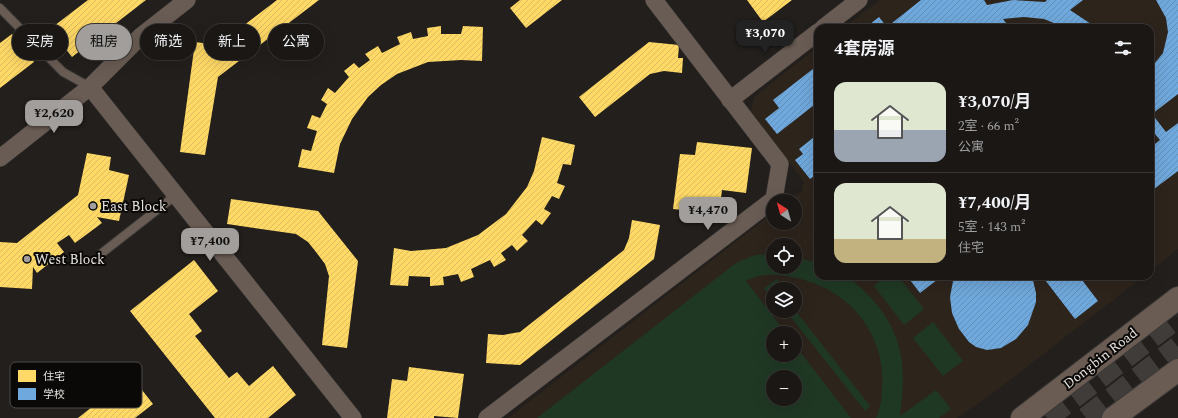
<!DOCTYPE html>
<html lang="zh">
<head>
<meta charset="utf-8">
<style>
	:root { --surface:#1a1715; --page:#272422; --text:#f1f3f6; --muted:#9f9fa0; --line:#383634; --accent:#a19e9b }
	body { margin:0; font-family:Spectral,"Noto Sans SC",serif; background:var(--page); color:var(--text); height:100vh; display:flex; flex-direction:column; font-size:15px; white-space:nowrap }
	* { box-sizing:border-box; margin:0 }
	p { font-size:13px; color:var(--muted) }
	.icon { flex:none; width:22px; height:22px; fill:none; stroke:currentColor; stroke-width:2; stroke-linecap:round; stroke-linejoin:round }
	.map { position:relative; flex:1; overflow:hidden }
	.details { position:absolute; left:814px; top:24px; width:340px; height:256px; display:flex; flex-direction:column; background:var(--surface); border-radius:12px; box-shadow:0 4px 16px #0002,0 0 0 1px var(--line) }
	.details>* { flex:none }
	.hud { position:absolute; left:12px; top:24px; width:380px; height:36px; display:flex; gap:8px }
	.needle { width:26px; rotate:323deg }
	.tools { position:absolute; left:766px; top:194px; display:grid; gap:8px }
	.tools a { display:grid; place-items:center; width:36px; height:36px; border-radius:50%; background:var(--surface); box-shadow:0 4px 16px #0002,0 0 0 1px var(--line); font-size:20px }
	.price { position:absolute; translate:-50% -34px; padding:0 9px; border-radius:8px; background:var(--accent); color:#111; font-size:13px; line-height:26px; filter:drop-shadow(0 1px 2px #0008) }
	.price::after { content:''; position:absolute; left:50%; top:24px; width:12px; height:9px; margin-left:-6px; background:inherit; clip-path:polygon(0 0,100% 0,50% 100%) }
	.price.current { background:#222; color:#fff }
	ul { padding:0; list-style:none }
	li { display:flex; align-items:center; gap:12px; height:100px; padding:0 20px }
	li+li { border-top:1px solid var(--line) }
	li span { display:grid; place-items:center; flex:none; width:112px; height:80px; border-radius:12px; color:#555 }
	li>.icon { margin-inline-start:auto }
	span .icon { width:48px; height:48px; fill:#fffc; stroke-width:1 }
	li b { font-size:17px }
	h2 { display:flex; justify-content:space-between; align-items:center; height:48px; padding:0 20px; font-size:17px }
	.chip { padding:0 14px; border-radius:18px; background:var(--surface); box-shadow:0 4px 16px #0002,0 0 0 1px var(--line); font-size:14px; line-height:36px }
	.chip.current { background:var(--accent); color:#111 }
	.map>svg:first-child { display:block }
	.built { fill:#2d241c; fill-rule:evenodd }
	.green { fill:#1f3824; fill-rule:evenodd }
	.homes { fill:url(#homes-hatch) }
	.schools { fill:url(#schools-hatch) }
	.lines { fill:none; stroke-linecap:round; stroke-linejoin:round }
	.motorway-tunnel { stroke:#3f3c39; stroke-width:22; stroke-dasharray:22 11; stroke-linecap:butt }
	.service-casing { stroke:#3d3a38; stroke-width:10 }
	.minor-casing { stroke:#3d3a38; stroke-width:18 }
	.primary-casing { stroke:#3d3a38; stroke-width:24 }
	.service { stroke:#695c54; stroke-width:8 }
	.minor { stroke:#695c54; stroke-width:17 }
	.primary { stroke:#6a5c53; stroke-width:22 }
	.poi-dot { fill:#a19e9b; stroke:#0b0907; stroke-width:1.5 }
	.labels { text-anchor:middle; stroke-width:4; stroke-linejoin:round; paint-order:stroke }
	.poi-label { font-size:14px; fill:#e6e2df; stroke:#0b0907; text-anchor:start }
	.street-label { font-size:14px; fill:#e6e2df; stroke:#0b0907 }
	.key { fill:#0b0907; stroke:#4d4a48; stroke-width:1 }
	.key-label { font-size:11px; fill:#e6e2df }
</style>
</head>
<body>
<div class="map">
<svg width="1178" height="418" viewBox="0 0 1178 418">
	<defs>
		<pattern id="homes-hatch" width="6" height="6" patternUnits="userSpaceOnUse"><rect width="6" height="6" fill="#ffd966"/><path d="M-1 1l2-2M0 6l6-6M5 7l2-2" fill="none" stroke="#dabb5f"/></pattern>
		<pattern id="schools-hatch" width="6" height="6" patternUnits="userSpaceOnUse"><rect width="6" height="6" fill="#6fa8dc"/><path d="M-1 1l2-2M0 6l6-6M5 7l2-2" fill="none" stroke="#648fb6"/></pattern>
	</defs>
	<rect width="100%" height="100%" fill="#221f1c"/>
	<g class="built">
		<path d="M880,0H1178V249L1150,271V28H843Z"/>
		<path d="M818,47V276H1144L992,394L957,418H508L773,213V223H795V201H789L802,191L804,182L751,112L754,97ZM773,245H795V267H773ZM773,289H795V311H773ZM773,333H795V355H773ZM773,377H795V399H773Z"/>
	</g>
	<g class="green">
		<path d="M773,254V267H795V257L818,263V276C826,276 839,274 846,277C855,281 864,291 871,298C905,336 906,368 900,416L936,390L951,409L939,418H876C880,409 882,398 882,388C887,332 845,285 790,277C776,274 759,273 746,281L786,333H773V355H795V345L851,418H537L736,263L755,255ZM773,377H795V399H773Z"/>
		<path d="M886,276H898L924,309L904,325L874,286Z"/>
		<path d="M777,279L785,289H773V301L764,288Z"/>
		<path d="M795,310L870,406L865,411L786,311Z"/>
		<path d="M933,322L963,361L943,376L913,338Z"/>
	</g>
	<g class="homes">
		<path d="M88,0H146L72,57L50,29Z"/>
		<path d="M277,0H319L218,77L205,155L180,152L195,42L218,45Z"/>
		<path d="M520,0H562L526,28L510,8Z"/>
		<path d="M747,0H792L763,22Z"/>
		<path d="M441,26V34H461L463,26L483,27L482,61L461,60L428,62L397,74L381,85L368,97L352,119L340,144L334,173L298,167L302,149L311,151L317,131L307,128L312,115L320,118L327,104L321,100L328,88L335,93L349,77L344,71L354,63L359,68L370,60L365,54L378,46L382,53L400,44L397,37L411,32L413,39L428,36L427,28Z"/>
		<path d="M12,34L34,62L0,88V43Z"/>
		<path d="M649,42L679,45L678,58H683L682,73L664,71L650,74L595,117L579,97Z"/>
		<path d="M542,137L575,145L571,165L563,164L557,183L565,186L559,199L552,196L544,209L551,213L542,225L536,220L522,235L528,241L517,251L512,245L501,253L506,260L494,267L490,260L471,269L474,277L461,282L458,274L443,277L444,285L430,286V277L409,276L408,286L390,285L394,248L411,251L446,248L478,235L506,214L527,187L534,171Z"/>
		<path d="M697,142L752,148L746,193L722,190L719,214L673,209L680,154L695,155Z"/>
		<path d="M87,153L111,157L109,170L129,175L119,221L97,217L102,223L75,243L69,235L57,243L64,252L37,273L33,267L32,289L0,287V242L17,243L78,195Z"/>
		<path d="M231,199L318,211L358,261L347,348L322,345L329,276L325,264L316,252L308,242L296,234L227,224Z"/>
		<path d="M632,220L660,225L654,259L520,365L486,363L488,334L503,335L520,332L624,250L629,238Z"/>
		<path d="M194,260L218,291L189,314L202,331L195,336L229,378L237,372L249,386L273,366L296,395L268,418H215L130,311Z"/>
		<path d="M409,367L464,374L458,418L434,416V418H387L392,379L407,381Z"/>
		<path d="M131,376L153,404L135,418H78Z"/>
	</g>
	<g class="schools">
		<path d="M921,0H984L987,5L1013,0L1045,2L1047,0H1083L1070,10L1097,28H1066L1044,19L1024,17L1003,19L1010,28H865L879,17L887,27Z"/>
		<path d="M1156,0H1178V94L1152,114L1166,132L1178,123V171L1150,192V148L1160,140L1150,128V69L1163,53L1168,32L1166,18Z"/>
		<path d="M818,65V102L777,134L765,119L779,108L773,100Z"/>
		<path d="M818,134V173L810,179L795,160L803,154L799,149Z"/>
		<path d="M907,276H942L920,293Z"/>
		<path d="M954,276H1032L1036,293V302L1028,325L1016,339L1001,348L987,350L976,347L969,342L959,329L952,313L950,297Z"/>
		<path d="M1042,276H1079L1098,301L1075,319Z"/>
	</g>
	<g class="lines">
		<g class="motorway-tunnel">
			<path d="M1047,418L1178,317"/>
			<path d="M1086,418L1178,347"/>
		</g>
		<defs>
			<g id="service">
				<path d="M0,8L63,72L90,87"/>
				<path d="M102,253L176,195"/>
			</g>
			<g id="minor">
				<path d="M823,28L859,0"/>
				<path d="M90,87L353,418"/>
				<path d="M730,100L818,32"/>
				<path d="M0,158L90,87L141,36L187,0"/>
				<path d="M487,418L774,199L780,164L654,0"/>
			</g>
			<g id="primary">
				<path d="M1022,418L1178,298"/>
				<path d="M1113,418L1178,370"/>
			</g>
		</defs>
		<use href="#service" class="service-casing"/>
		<use href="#minor" class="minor-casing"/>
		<use href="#primary" class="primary-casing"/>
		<use href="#service" class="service"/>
		<use href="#minor" class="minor"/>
		<use href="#primary" class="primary"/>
	</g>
	<g class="poi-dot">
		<circle cx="93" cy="206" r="4"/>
		<circle cx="27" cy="259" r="4"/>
	</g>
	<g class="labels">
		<g class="poi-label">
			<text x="101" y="211">East Block</text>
			<text x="35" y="264">West Block</text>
		</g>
		<g class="street-label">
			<text transform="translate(1100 358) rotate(-38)" y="5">Dongbin Road</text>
		</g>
	</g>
	<rect x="10" y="362" width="132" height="46" rx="6" class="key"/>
	<rect x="18" y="370" width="18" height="12" fill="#ffd966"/>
	<rect x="18" y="388" width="18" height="12" fill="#6fa8dc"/>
	<g class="key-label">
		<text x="43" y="380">住宅</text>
		<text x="43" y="398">学校</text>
	</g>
</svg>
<div class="tools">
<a><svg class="needle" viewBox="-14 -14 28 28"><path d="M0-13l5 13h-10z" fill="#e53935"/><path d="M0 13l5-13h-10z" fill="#9f9fa0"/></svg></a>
<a><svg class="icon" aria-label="locate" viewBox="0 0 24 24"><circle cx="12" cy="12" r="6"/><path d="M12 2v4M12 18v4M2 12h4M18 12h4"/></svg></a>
<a><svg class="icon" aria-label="layers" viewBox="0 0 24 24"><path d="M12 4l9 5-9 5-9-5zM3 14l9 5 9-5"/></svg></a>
<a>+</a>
<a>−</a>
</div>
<b class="price current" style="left:765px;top:54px">¥3,070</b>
<b class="price" style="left:54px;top:134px">¥2,620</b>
<b class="price" style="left:708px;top:231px">¥4,470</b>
<b class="price" style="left:210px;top:262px">¥7,400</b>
<div class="hud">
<a class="chip">买房</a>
<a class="chip current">租房</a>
<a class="chip">筛选</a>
<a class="chip">新上</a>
<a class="chip">公寓</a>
</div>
<section class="details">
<h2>4套房源<svg class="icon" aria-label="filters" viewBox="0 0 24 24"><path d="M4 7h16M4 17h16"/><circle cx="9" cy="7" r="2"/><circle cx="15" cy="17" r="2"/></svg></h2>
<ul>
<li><span style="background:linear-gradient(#dfe7d0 60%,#9aa5b1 0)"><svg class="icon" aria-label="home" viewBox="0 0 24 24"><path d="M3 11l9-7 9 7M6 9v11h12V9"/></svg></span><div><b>¥3,070/月</b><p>2室 · 66 m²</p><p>公寓</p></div></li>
<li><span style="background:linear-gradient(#dfe7d0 70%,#c2b280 0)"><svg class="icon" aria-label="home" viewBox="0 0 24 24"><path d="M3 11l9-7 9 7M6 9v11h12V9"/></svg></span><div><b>¥7,400/月</b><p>5室 · 143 m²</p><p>住宅</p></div></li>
</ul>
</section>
</div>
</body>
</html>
